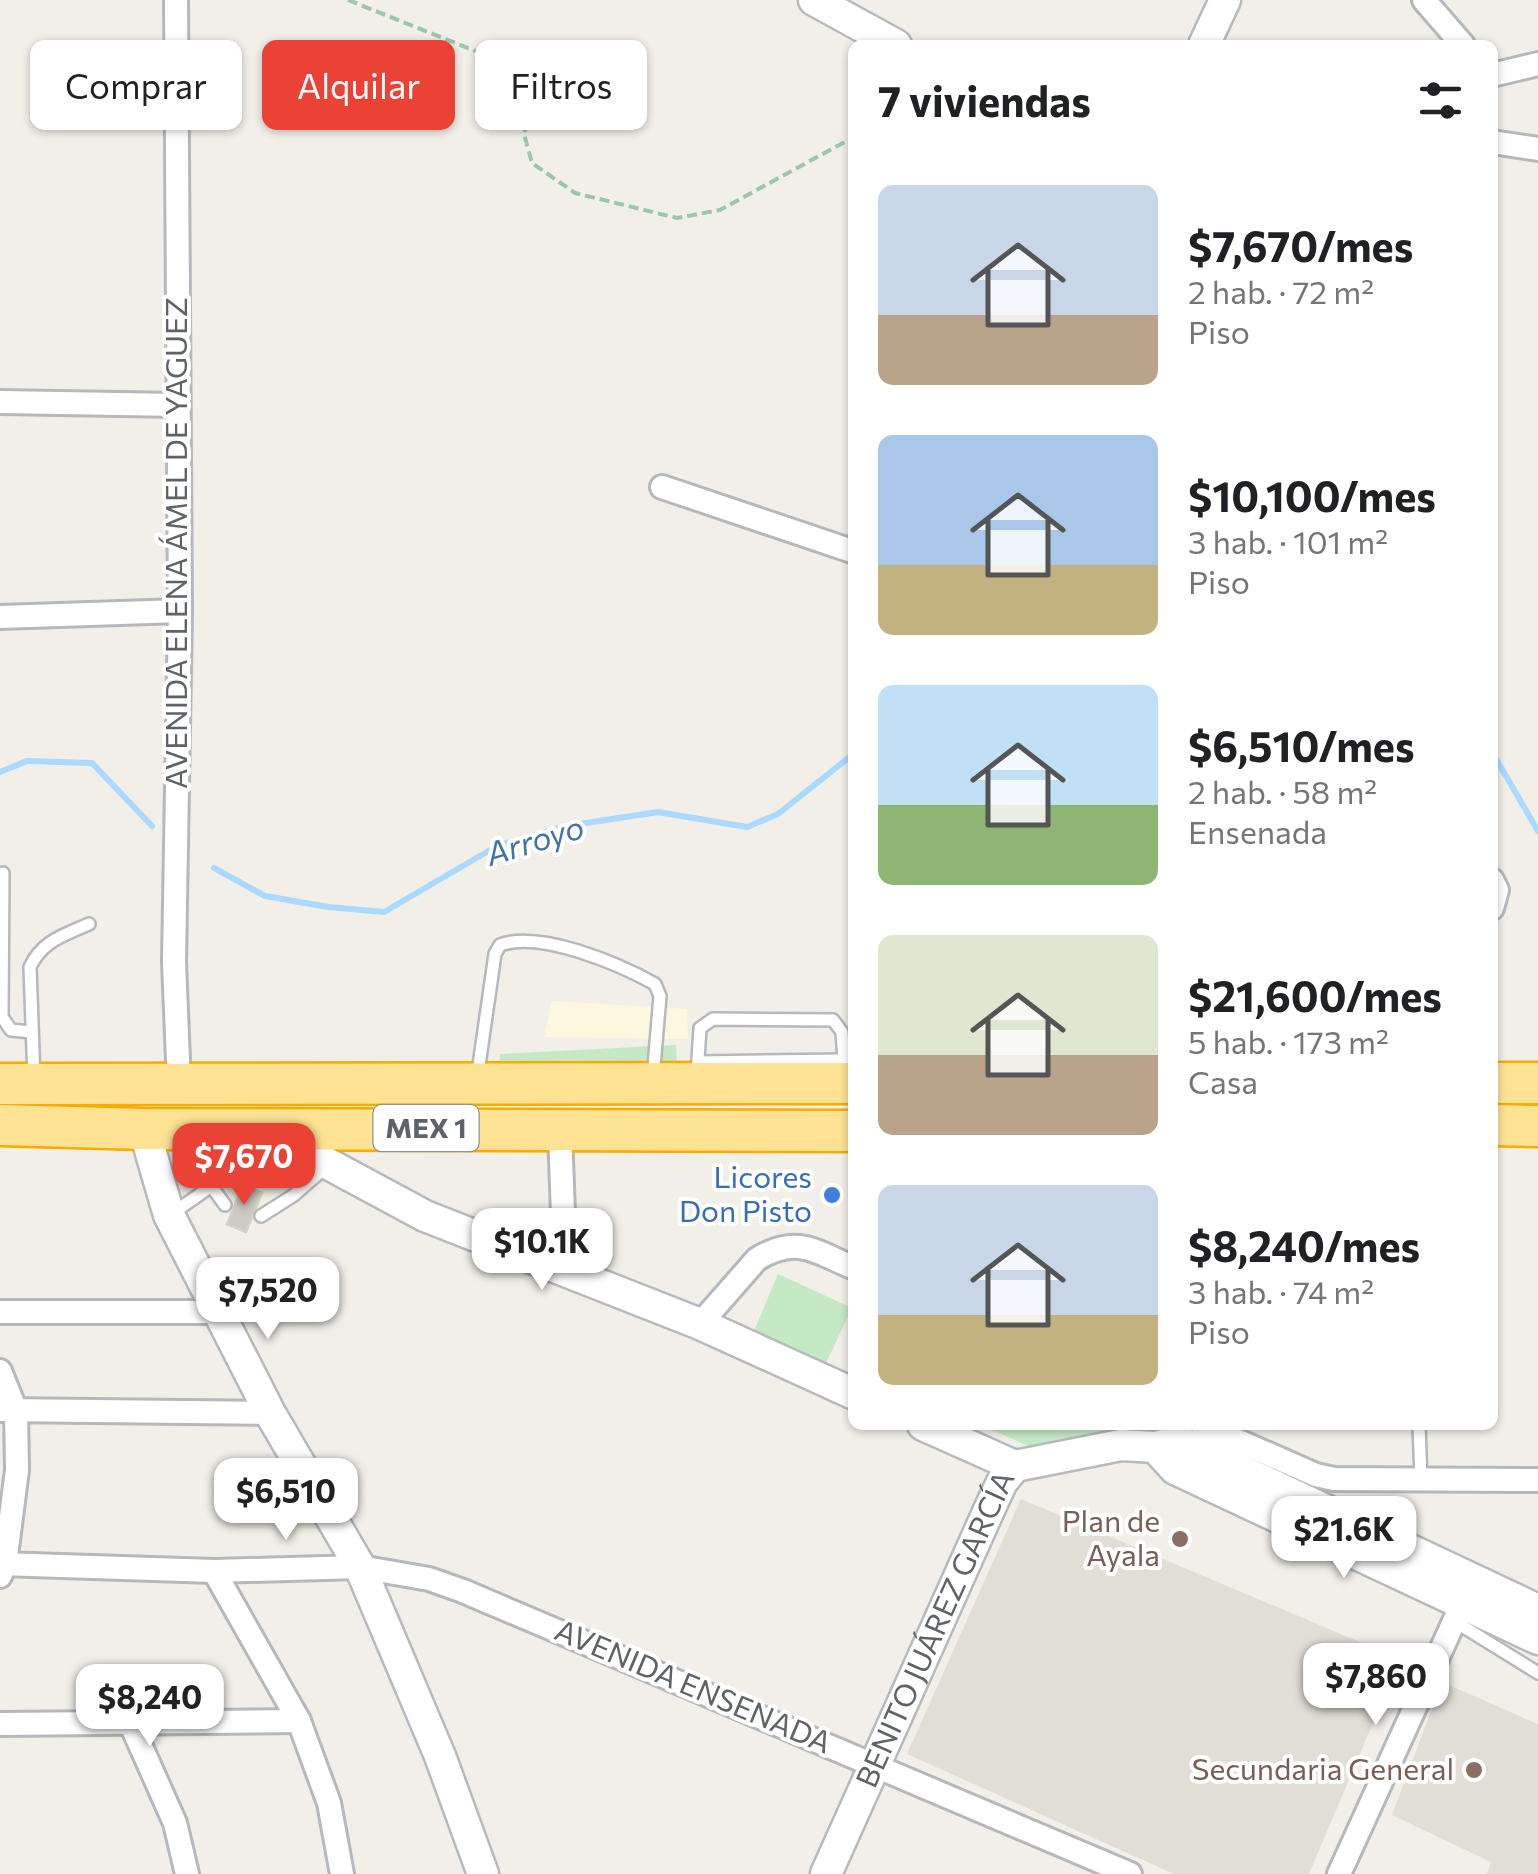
<!DOCTYPE html>
<html lang="es">
<head>
<meta charset="utf-8">
<style>
	:root { --surface:#fff; --page:#f6f6f6; --text:#202124; --muted:#757577; --accent:#ea4335 }
	body { margin:0; font-family:Commissioner,sans-serif; background:var(--page); color:var(--text); height:100vh; display:flex; flex-direction:column; font-size:38px; white-space:nowrap }
	* { box-sizing:border-box; margin:0 }
	p { font-size:32px; color:var(--muted) }
	.icon { flex:none; width:55px; height:55px; fill:none; stroke:currentColor; stroke-width:2; stroke-linecap:round; stroke-linejoin:round }
	.map { position:relative; flex:1; overflow:hidden }
	.drawer { position:absolute; left:848px; top:40px; width:650px; height:1390px; display:flex; flex-direction:column; background:var(--surface); border-radius:15px; box-shadow:0 2px 8px #0004 }
	.drawer>* { flex:none }
	.top-card { position:absolute; left:30px; top:40px; width:668px; height:90px; display:flex; gap:20px }
	.price { position:absolute; translate:-50% -85px; padding:0 22px; border-radius:20px; background:#fff; color:#222; font-size:32px; line-height:65px; filter:drop-shadow(0 2px 5px #0008) }
	.price::after { content:''; position:absolute; left:50%; top:60px; width:30px; height:22px; margin-left:-15px; background:inherit; clip-path:polygon(0 0,100% 0,50% 100%) }
	.price.current { background:var(--accent); color:#fff }
	ul { padding:0; list-style:none }
	li { display:flex; align-items:center; gap:30px; height:250px; padding:0 30px }
	li span { display:grid; place-items:center; flex:none; width:280px; height:200px; border-radius:15px; color:#555 }
	li>.icon { margin-inline-start:auto }
	span .icon { width:120px; height:120px; fill:#fffc; stroke-width:1 }
	li b { font-size:42px }
	h2 { display:flex; justify-content:space-between; align-items:center; height:120px; padding:0 30px; font-size:42px }
	.pill { padding:0 35px; border-radius:15px; background:var(--surface); box-shadow:0 2px 8px #0004; font-size:35px; line-height:90px }
	.pill.current { background:var(--accent); color:#fff }
	.map>svg:first-child { display:block }
	.commercial { fill:#fef7e0 }
	.education { fill:#e1ded6 }
	.green { fill:#c5e8c5 }
	.lines { fill:none; stroke-linecap:round; stroke-linejoin:round }
	.stream { stroke:#aadaff; stroke-width:6 }
	.building { fill:#cccac5; stroke:#d6d1c6; stroke-width:2.5 }
	.lane-casing { stroke:#b5b8bc; stroke-width:16 }
	.street-casing { stroke:#b5b8bc; stroke-width:28 }
	.secondary-casing { stroke:#b6babf; stroke-width:35 }
	.highway-casing { stroke:#f9ab00; stroke-width:45 }
	.path { stroke:#9cc7a9; stroke-width:4; stroke-dasharray:10 5; stroke-linecap:butt }
	.lane { stroke:#fff; stroke-width:11 }
	.street { stroke:#fff; stroke-width:22 }
	.secondary { stroke:#fff; stroke-width:30 }
	.highway { stroke:#fde293; stroke-width:40 }
	.shop-dot { fill:#3f7fe0; stroke:#fff; stroke-width:4 }
	.education-dot { fill:#8d6e63; stroke:#fff; stroke-width:4 }
	.labels { text-anchor:middle; stroke-width:8; stroke-linejoin:round; paint-order:stroke }
	.shield { fill:#fff; stroke:#8f9295; stroke-width:2.5 }
	.shield-label { font-size:28px; font-weight:bold; fill:#5f6368 }
	.street-label { font-size:30px; fill:#5f6368; stroke:#fff }
	.shop-label { font-size:30px; fill:#366cbe; stroke:#fff; text-anchor:end }
	.education-label { font-size:30px; fill:#785e54; stroke:#fff; text-anchor:end }
	.water-label { font-size:32px; font-style:italic; fill:#4174aa; stroke:#fff }
</style>
</head>
<body>
<div class="map">
<svg width="1538" height="1874" viewBox="0 0 1538 1874">
	<rect width="100%" height="100%" fill="#f1efe8"/>
	<path class="commercial" d="M552,1001L687,1009L688,1039L544,1037Z"/>
	<g class="education">
		<path d="M1021,1499L1400,1659L1309,1874H1174L907,1754Z"/>
		<path d="M1442,1682L1538,1724V1874H1487L1491,1862L1392,1815Z"/>
	</g>
	<g class="green">
		<path d="M676,1045L677,1065L499,1069L500,1054Z"/>
		<path d="M778,1274L852,1308L826,1363L754,1331Z"/>
		<path d="M981,1425H1145L1147,1427L1057,1459Z"/>
	</g>
	<g class="lines">
		<g class="stream">
			<path d="M1492,752L1538,831"/>
			<path d="M0,772L27,761L92,763L152,826"/>
			<path d="M214,868L265,896L328,907L384,912L497,846L566,826L658,812L747,827L778,814L852,755"/>
		</g>
	</g>
	<path class="building" d="M243,1185L262,1193L246,1232L227,1224Z"/>
	<g class="lines">
		<defs>
			<g id="lane">
				<path d="M3,873L2,1017L11,1030L32,1032"/>
				<path d="M698,1062L844,1060"/>
				<path d="M697,1075L700,1028L713,1019L833,1020L842,1032L845,1074"/>
				<path d="M34,1079L30,967C42,941 64,935 89,924"/>
				<path d="M477,1079L495,954L500,945C540,930 619,964 655,984L660,996L653,1078"/>
				<path d="M193,1138L201,1172L225,1205"/>
				<path d="M201,1172L312,1164"/>
				<path d="M173,1213L210,1187"/>
				<path d="M261,1216L294,1195L327,1166"/>
				<path d="M1419,1425L1421,1480"/>
				<path d="M1454,1621L1538,1673"/>
			</g>
			<g id="street">
				<path d="M176,0L180,611L174,962L179,1085"/>
				<path d="M1424,0L1463,45"/>
				<path d="M1492,75L1538,64"/>
				<path d="M1492,142L1538,149"/>
				<path d="M0,402L178,405"/>
				<path d="M662,487L852,551"/>
				<path d="M0,617L180,611"/>
				<path d="M1492,880L1497,890L1492,908"/>
				<path d="M560,1131L565,1269"/>
				<path d="M0,1312H219"/>
				<path d="M700,1324L757,1259C796,1235 815,1251 852,1267"/>
				<path d="M0,1371L16,1411L17,1470L5,1564L0,1576"/>
				<path d="M0,1410L270,1413"/>
				<path d="M1202,1425L1316,1475L1334,1479L1538,1480"/>
				<path d="M0,1564L214,1571L360,1567L429,1579L463,1591L1130,1874"/>
				<path d="M214,1571L299,1721L329,1803L342,1874"/>
				<path d="M130,1722L175,1823L187,1874"/>
				<path d="M0,1724L299,1721"/>
				<path d="M1339,1874L1462,1604"/>
			</g>
			<g id="secondary">
				<path d="M814,0L896,45"/>
				<path d="M1204,45L1225,0"/>
				<path d="M144,1129L169,1215L270,1413L360,1567L440,1756L483,1874"/>
				<path d="M269,1132L425,1216L700,1324L852,1393"/>
				<path d="M923,1425L1015,1466"/>
				<path d="M1155,1447L1175,1469L1538,1639"/>
				<path id="s1" d="M826,1874L989,1510L1002,1482L1015,1466L1121,1445L1155,1447L1179,1441L1538,1610"/>
			</g>
			<g id="highway">
				<path d="M1492,1083H1538"/>
				<path d="M0,1084L852,1083"/>
				<path d="M0,1125L144,1129L852,1131"/>
				<path d="M1492,1125L1538,1126"/>
			</g>
		</defs>
		<use href="#lane" class="lane-casing"/>
		<use href="#street" class="street-casing"/>
		<use href="#secondary" class="secondary-casing"/>
		<use href="#highway" class="highway-casing"/>
		<path class="path" d="M348,0L513,66L533,102L524,134L532,163L575,193L677,218L720,210L852,138"/>
		<use href="#lane" class="lane"/>
		<use href="#street" class="street"/>
		<use href="#secondary" class="secondary"/>
		<use href="#highway" class="highway"/>
	</g>
	<circle class="shop-dot" cx="832" cy="1195" r="10"/>
	<g class="education-dot">
		<circle cx="1180" cy="1539" r="10"/>
		<circle cx="1474" cy="1770" r="10"/>
	</g>
	<g class="labels">
		<rect class="shield" x="373.5" y="1105" width="105" height="46" rx="8"/>
		<g class="shield-label">
			<text x="426" y="1138">MEX 1</text>
		</g>
		<g class="street-label">
			<text transform="translate(177 543) rotate(-90)" y="10">AVENIDA ELENA ÁMEL DE YAGUEZ</text>
			<text dy="10" stroke="none"><textPath href="#s1" startOffset="268">BENITO JUÁREZ GARCÍA</textPath></text>
			<text transform="translate(693 1687) rotate(23)" y="10">AVENIDA ENSENADA</text>
		</g>
		<g class="shop-label">
			<text x="812" y="1188">Licores<tspan x="812" dy="34">Don Pisto</tspan></text>
		</g>
		<g class="education-label">
			<text x="1160" y="1532">Plan de<tspan x="1160" dy="34">Ayala</tspan></text>
			<text x="1454" y="1780">Secundaria General</text>
		</g>
		<g class="water-label">
			<text transform="translate(535 841) rotate(-17)" y="11">Arroyo</text>
		</g>
	</g>
</svg>
<b class="price current" style="left:244px;top:1208px">$7,670</b>
<b class="price" style="left:542px;top:1293px">$10.1K</b>
<b class="price" style="left:268px;top:1342px">$7,520</b>
<b class="price" style="left:286px;top:1543px">$6,510</b>
<b class="price" style="left:1344px;top:1581px">$21.6K</b>
<b class="price" style="left:1376px;top:1728px">$7,860</b>
<b class="price" style="left:150px;top:1749px">$8,240</b>
<div class="top-card">
<a class="pill">Comprar</a>
<a class="pill current">Alquilar</a>
<a class="pill">Filtros</a>
</div>
<section class="drawer">
<h2>7 viviendas<svg class="icon" aria-label="filters" viewBox="0 0 24 24"><path d="M4 7h16M4 17h16"/><circle cx="9" cy="7" r="2"/><circle cx="15" cy="17" r="2"/></svg></h2>
<ul>
<li><span style="background:linear-gradient(#c9d6e8 65%,#b9a48a 0)"><svg class="icon" aria-label="home" viewBox="0 0 24 24"><path d="M3 11l9-7 9 7M6 9v11h12V9"/></svg></span><div><b>$7,670/mes</b><p>2 hab. · 72 m²</p><p>Piso</p></div></li>
<li><span style="background:linear-gradient(#a9c7e8 65%,#c2b280 0)"><svg class="icon" aria-label="home" viewBox="0 0 24 24"><path d="M3 11l9-7 9 7M6 9v11h12V9"/></svg></span><div><b>$10,100/mes</b><p>3 hab. · 101 m²</p><p>Piso</p></div></li>
<li><span style="background:linear-gradient(#bfe0f5 60%,#8fb573 0)"><svg class="icon" aria-label="home" viewBox="0 0 24 24"><path d="M3 11l9-7 9 7M6 9v11h12V9"/></svg></span><div><b>$6,510/mes</b><p>2 hab. · 58 m²</p><p>Ensenada</p></div></li>
<li><span style="background:linear-gradient(#dfe7d0 60%,#b9a48a 0)"><svg class="icon" aria-label="home" viewBox="0 0 24 24"><path d="M3 11l9-7 9 7M6 9v11h12V9"/></svg></span><div><b>$21,600/mes</b><p>5 hab. · 173 m²</p><p>Casa</p></div></li>
<li><span style="background:linear-gradient(#c9d6e8 65%,#c2b280 0)"><svg class="icon" aria-label="home" viewBox="0 0 24 24"><path d="M3 11l9-7 9 7M6 9v11h12V9"/></svg></span><div><b>$8,240/mes</b><p>3 hab. · 74 m²</p><p>Piso</p></div></li>
</ul>
</section>
</div>
</body>
</html>
